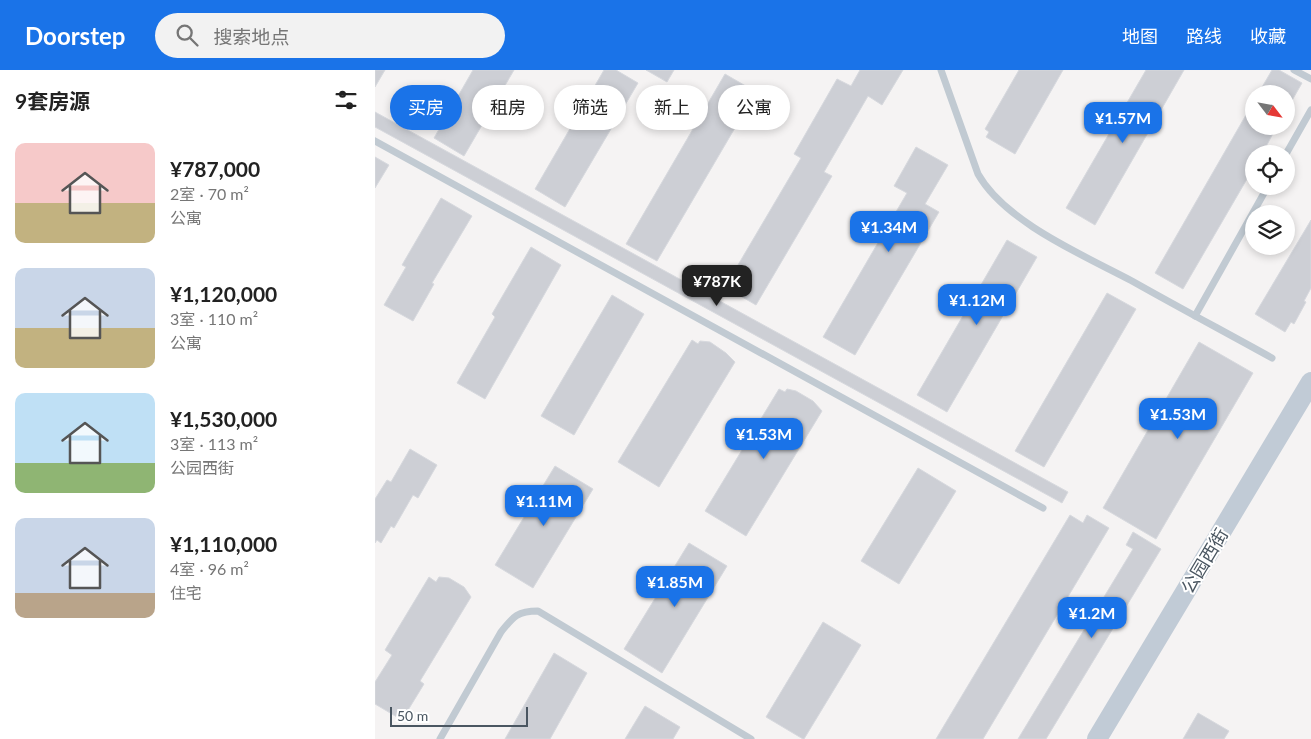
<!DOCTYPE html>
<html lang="zh">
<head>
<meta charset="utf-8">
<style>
	:root { --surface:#fff; --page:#f2f2f2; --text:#222; --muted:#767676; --accent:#1a73e8 }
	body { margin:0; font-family:Lato,"Noto Sans SC",sans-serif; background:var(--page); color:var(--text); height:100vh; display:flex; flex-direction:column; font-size:19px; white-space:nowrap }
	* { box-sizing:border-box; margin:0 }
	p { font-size:16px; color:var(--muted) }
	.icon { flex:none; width:28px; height:28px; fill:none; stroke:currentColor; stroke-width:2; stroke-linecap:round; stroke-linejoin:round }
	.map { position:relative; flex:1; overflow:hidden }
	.panel { display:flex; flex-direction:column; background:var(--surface); width:375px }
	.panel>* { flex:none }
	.top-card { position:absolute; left:15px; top:15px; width:475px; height:45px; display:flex; gap:10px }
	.needle { width:32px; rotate:121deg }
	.controls { position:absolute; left:870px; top:15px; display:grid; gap:10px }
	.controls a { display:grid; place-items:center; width:50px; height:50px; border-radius:50%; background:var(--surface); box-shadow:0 2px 8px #0003; font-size:25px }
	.scale { position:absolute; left:15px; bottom:12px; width:138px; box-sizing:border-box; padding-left:5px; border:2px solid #4a5661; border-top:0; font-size:14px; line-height:18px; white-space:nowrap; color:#4a5661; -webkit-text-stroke:4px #fff; paint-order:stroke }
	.price { position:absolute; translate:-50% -42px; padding:0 11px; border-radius:10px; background:var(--accent); color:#fff; font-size:16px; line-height:32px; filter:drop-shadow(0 1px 2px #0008) }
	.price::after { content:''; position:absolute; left:50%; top:30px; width:15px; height:11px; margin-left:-8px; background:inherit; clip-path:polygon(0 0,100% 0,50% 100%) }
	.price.on { background:#222; color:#fff }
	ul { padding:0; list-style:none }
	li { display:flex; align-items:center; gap:15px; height:125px; padding:0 15px }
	li span { display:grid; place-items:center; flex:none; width:140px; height:100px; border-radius:10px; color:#555 }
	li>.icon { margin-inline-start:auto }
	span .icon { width:60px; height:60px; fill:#fffc; stroke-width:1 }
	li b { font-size:21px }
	h2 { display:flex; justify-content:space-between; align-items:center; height:60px; padding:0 15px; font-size:21px }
	.chip { padding:0 18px; border-radius:22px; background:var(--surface); box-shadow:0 2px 8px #0003; font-size:18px; line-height:45px }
	.chip.on { background:var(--accent); color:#fff }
	header { display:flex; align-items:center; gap:30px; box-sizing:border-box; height:70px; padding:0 25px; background:var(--accent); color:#fff }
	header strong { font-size:24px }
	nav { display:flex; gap:28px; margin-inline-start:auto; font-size:18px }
	.search { width:350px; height:45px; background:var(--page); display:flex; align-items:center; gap:12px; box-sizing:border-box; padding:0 18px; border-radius:28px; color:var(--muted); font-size:19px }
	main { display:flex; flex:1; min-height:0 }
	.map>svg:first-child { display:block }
	.building { fill:#cdcfd5; stroke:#d7d9de }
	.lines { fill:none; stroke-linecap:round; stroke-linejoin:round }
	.lane { stroke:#c1cad2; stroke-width:7 }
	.secondary { stroke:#c1cbd6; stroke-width:20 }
	.labels { text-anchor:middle; stroke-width:4; stroke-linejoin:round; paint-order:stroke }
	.street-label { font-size:18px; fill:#4a5661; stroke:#fff }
</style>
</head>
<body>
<header>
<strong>Doorstep</strong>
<div class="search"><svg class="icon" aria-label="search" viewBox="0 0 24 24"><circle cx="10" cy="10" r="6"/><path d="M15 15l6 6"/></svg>搜索地点</div>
<nav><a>地图</a><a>路线</a><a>收藏</a></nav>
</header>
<main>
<section class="panel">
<h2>9套房源<svg class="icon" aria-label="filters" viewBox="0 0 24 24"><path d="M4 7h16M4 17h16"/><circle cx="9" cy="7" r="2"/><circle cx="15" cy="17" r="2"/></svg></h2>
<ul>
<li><span style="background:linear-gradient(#f6c9c9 60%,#c2b280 0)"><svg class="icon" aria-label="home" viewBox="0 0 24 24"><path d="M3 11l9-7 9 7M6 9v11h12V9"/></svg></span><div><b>¥787,000</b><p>2室 · 70 m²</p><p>公寓</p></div></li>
<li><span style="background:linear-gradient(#c9d6e8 60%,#c2b280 0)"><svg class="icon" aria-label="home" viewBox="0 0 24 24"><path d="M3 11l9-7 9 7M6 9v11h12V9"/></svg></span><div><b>¥1,120,000</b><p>3室 · 110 m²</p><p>公寓</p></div></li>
<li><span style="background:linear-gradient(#bfe0f5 70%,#8fb573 0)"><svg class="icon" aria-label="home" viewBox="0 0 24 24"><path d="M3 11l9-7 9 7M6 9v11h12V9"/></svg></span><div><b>¥1,530,000</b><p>3室 · 113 m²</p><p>公园西街</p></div></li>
<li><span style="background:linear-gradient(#c9d6e8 75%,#b9a48a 0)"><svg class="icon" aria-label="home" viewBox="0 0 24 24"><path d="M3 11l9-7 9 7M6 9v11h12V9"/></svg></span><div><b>¥1,110,000</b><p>4室 · 96 m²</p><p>住宅</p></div></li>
</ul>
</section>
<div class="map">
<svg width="936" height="669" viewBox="0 0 936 669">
	<rect width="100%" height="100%" fill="#f5f3f3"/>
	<g class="building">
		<path d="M0,0H10L0,17Z"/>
		<path d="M98,0H139L89,86L59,68Z"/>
		<path d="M229,0H241L263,13L190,137L160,119Z"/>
		<path d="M271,0H299L292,12Z"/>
		<path d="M485,0H528L507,35L493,26L449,102L457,106L381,235L350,217L426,88L419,84L462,9L476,16Z"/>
		<path d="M644,0H688L640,84L611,67L614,62L610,59Z"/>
		<path d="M771,0H809L720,155L691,138Z"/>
		<path d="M897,0H904L927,13L911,41V24H883Z"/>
		<path d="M350,4L381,22L282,191L251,174Z"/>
		<path d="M879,31V56H902L887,84H879V97L808,219L780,203Z"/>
		<path d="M0,42L693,422L687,433L0,57Z"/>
		<path d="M541,77L573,95L550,134L564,142L480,285L448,267L532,123L519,116Z"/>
		<path d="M0,87L14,95L0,118Z"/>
		<path d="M66,128L97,146L57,213L59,214L38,251L9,235L31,197L27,195Z"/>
		<path d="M936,150V218L929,231L931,232L919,254L916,252L910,262L880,244Z"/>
		<path d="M632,170L662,187L572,342L542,325Z"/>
		<path d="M156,177L186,195L110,329L82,313L120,247L117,244Z"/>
		<path d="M732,223L761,239L669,397L640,381Z"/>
		<path d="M237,225L269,244L199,365L166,346Z"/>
		<path d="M317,270L323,274L325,271L335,272L351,283L360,292L284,417L243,392Z"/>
		<path d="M824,272L878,303L781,469L728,438Z"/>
		<path d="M404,319L410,322L412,319L421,321L438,331L447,341L371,466L330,441Z"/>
		<path d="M35,379L62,395L43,428L38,425L19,458L16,456L6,473L2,470L0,473V429L12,410L16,412Z"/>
		<path d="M180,396L218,419L158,518L120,495Z"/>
		<path d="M543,398L581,421L524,514L486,491Z"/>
		<path d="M695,445L708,453L712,445L734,458L608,669H561Z"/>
		<path d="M758,462L786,479L671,669H643L758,479L751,475Z"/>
		<path d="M314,473L352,496L287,603L249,579Z"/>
		<path d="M54,507L61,512L64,507L74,508L89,517L96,527L45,611L49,614L27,650L0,634V612L17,585L10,580Z"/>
		<path d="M448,552L486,575L429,669H428L391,647Z"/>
		<path d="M179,583L212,603L175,669H130Z"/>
		<path d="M270,636L305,657L298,669H250Z"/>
		<path d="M823,643L854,661L849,669H808Z"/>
	</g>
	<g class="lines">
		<g class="lane">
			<path d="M566,0L603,104C630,152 708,185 757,211C803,237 850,262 897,288"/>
			<path d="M919,0L936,9"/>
			<path d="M0,71L668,438"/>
			<path d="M911,84L936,40"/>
			<path d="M820,246L893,116"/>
			<path d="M65,669L126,562C138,547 142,541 163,541L376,669"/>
		</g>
		<path class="secondary" d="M722,669L936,312"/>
	</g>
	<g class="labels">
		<g class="street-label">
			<text transform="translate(830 491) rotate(-59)" y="6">公园西街</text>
		</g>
	</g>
</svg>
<div class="controls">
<a><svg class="needle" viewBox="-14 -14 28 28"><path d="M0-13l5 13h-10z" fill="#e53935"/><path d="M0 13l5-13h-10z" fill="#767676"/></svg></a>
<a><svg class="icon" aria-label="locate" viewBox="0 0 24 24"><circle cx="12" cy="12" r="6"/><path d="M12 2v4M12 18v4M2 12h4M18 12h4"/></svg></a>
<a><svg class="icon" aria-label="layers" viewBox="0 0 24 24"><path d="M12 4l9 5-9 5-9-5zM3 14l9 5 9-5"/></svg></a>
</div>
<div class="scale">50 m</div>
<b class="price" style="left:748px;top:74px">¥1.57M</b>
<b class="price" style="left:514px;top:183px">¥1.34M</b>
<b class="price on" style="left:342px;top:237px">¥787K</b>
<b class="price" style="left:602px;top:256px">¥1.12M</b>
<b class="price" style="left:803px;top:370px">¥1.53M</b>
<b class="price" style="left:389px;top:390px">¥1.53M</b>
<b class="price" style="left:169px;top:457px">¥1.11M</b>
<b class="price" style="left:300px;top:538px">¥1.85M</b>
<b class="price" style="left:717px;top:569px">¥1.2M</b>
<div class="top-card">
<a class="chip on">买房</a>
<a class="chip">租房</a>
<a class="chip">筛选</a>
<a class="chip">新上</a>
<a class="chip">公寓</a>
</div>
</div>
</main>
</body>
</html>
